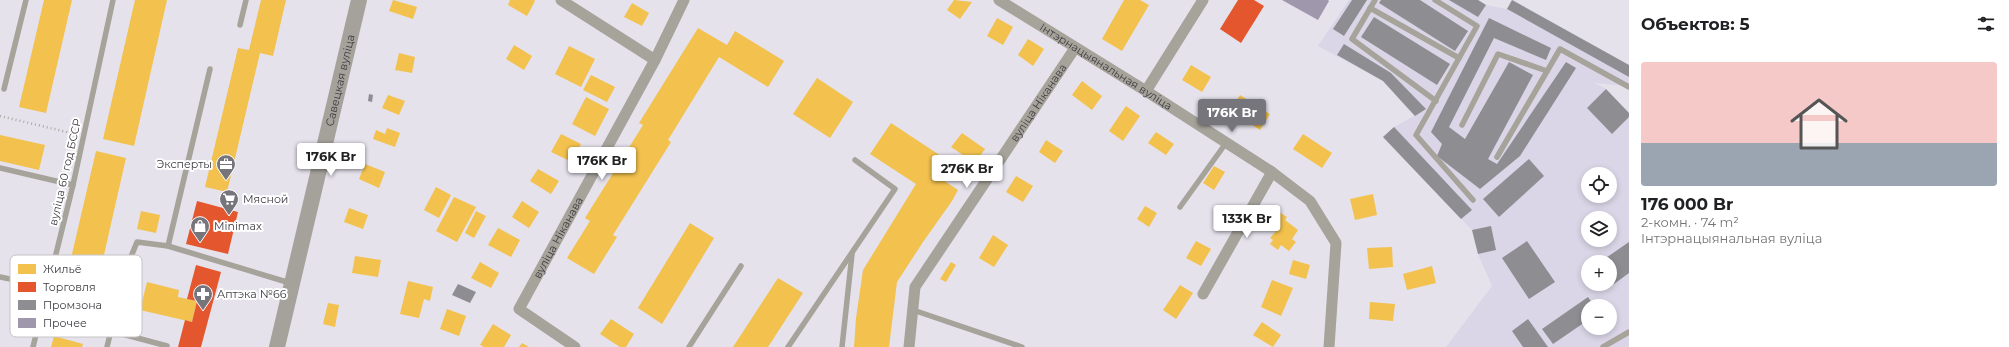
<!DOCTYPE html>
<html lang="ru">
<head>
<meta charset="utf-8">
<style>
	:root { --surface:#fff; --page:#f6f6f6; --text:#202124; --muted:#757577; --accent:#76757c }
	body { margin:0; font-family:Montserrat,sans-serif; background:var(--page); color:var(--text); height:100vh; display:flex; flex-direction:column; font-size:15px; white-space:nowrap }
	* { box-sizing:border-box; margin:0 }
	p { font-size:13px; color:var(--muted) }
	.icon { flex:none; width:22px; height:22px; fill:none; stroke:currentColor; stroke-width:2; stroke-linecap:round; stroke-linejoin:round }
	.map { position:relative; flex:1; overflow:hidden }
	.sheet { display:flex; flex-direction:column; background:var(--surface); width:380px }
	.sheet>* { flex:none }
	.controls { position:absolute; left:1581px; top:167px; display:grid; gap:8px }
	.controls a { display:grid; place-items:center; width:36px; height:36px; border-radius:50%; background:var(--surface); box-shadow:0 2px 6px #0003; font-size:20px }
	.price { position:absolute; translate:-50% -34px; padding:0 9px; border-radius:4px; background:#fff; color:#222; font-size:13px; line-height:26px; filter:drop-shadow(0 1px 2px #0008) }
	.price::after { content:''; position:absolute; left:50%; top:24px; width:12px; height:9px; margin-left:-6px; background:inherit; clip-path:polygon(0 0,100% 0,50% 100%) }
	.price.current { background:var(--accent); color:#fff }
	ul { padding:0; list-style:none }
	li { display:grid; align-content:center; gap:8px; height:212px; padding:0 12px }
	li span { display:grid; place-items:center; height:124px; border-radius:4px; color:#555 }
	li>.icon { margin-inline-start:auto }
	span .icon { width:72px; height:72px; fill:#fffc; stroke-width:1 }
	li b { font-size:17px }
	h2 { display:flex; justify-content:space-between; align-items:center; height:48px; padding:0 12px; font-size:17px }
	main { display:flex; flex:1; min-height:0 }
	.map>svg:first-child { display:block }
	.built { fill:#dad6e7; fill-rule:evenodd }
	.homes { fill:#f2c14e }
	.shops { fill:#e4572e }
	.industry { fill:#8d8d92 }
	.building { fill:#9f98ac }
	.lines { fill:none; stroke-linecap:round; stroke-linejoin:round }
	.path { stroke:#abaaa6; stroke-width:2.5; stroke-dasharray:1 3; stroke-linecap:butt }
	.service { stroke:#a5a39a; stroke-width:5.5 }
	.minor { stroke:#a5a39a; stroke-width:11 }
	.secondary { stroke:#a4a29a; stroke-width:16 }
	.labels { text-anchor:middle; stroke-width:4; stroke-linejoin:round; paint-order:stroke }
	.street-label { font-size:11px; fill:#3b3a40; stroke:#fff }
	.poi-label { font-size:11px; fill:#3b3a40; stroke:#fff; text-anchor:start }
	.key { fill:#fff; stroke:#c4c4c6; stroke-width:1 }
	.key-label { font-size:11px; fill:#3b3a40 }
</style>
</head>
<body>
<main>
<div class="map">
<svg width="1629" height="347" viewBox="0 0 1629 347">
	<rect width="100%" height="100%" fill="#e5e2ec"/>
	<path class="built" d="M1349,0H1478L1486,5L1507,9L1513,0L1629,65V86L1594,83L1606,89L1629,113V347H1446L1492,286L1478,254L1472,230L1383,137L1394,127L1414,116L1383,81L1318,46ZM1588,174H1610V196H1588ZM1588,218H1610V240H1588ZM1588,262H1610V284H1588ZM1588,306H1610V328H1588Z"/>
	<g class="homes">
		<path d="M44,0H72L46,113L19,107Z"/>
		<path d="M135,0H167L134,146L103,139Z"/>
		<path d="M261,0H286L273,56L260,53L227,192L205,187L238,48L249,50Z"/>
		<path d="M393,0L417,7L413,19L389,11Z"/>
		<path d="M510,0H534L535,1L527,16L508,5Z"/>
		<path d="M954,0L972,2L960,19L947,10Z"/>
		<path d="M1124,0H1140L1149,5L1122,51L1102,39Z"/>
		<path d="M632,3L649,13L642,26L624,17Z"/>
		<path d="M997,18L1013,27L1003,45L987,36Z"/>
		<path d="M698,28L727,45L735,31L784,61L768,87L719,57L668,140L671,142L613,235L617,237L594,274L567,258L590,221L585,218L643,125L639,123Z"/>
		<path d="M1028,39L1044,49L1033,66L1018,55Z"/>
		<path d="M514,45L532,56L524,70L506,59Z"/>
		<path d="M569,46L595,59L581,87L555,74Z"/>
		<path d="M399,53L415,57L412,73L395,70Z"/>
		<path d="M1191,65L1211,77L1202,92L1182,80Z"/>
		<path d="M591,75L615,87L607,102L583,90Z"/>
		<path d="M817,78L853,102L830,138L793,114Z"/>
		<path d="M1082,81L1102,96L1092,110L1072,95Z"/>
		<path d="M388,95L405,101L399,115L382,108Z"/>
		<path d="M1240,95L1270,114L1260,130L1230,111Z"/>
		<path d="M586,97L609,109L595,136L572,124Z"/>
		<path d="M1126,106L1140,116L1123,141L1109,131Z"/>
		<path d="M891,123L941,156L931,172L958,190L952,201L923,242L897,282L889,347H854L856,318L863,270L916,184L870,154Z"/>
		<path d="M387,128L400,133L395,147L373,139L376,130L385,134Z"/>
		<path d="M1156,132L1174,144L1166,155L1148,143Z"/>
		<path d="M962,133L985,149L975,163L951,147Z"/>
		<path d="M561,134L581,144L572,162L551,152Z"/>
		<path d="M1303,134L1332,153L1322,168L1293,149Z"/>
		<path d="M0,135L45,145L39,170L0,161Z"/>
		<path d="M1046,140L1063,151L1055,163L1039,152Z"/>
		<path d="M96,151L126,158L86,334L55,327Z"/>
		<path d="M365,164L385,172L379,188L359,179Z"/>
		<path d="M1214,166L1225,172L1214,190L1203,183Z"/>
		<path d="M538,169L559,181L551,194L530,181Z"/>
		<path d="M1016,176L1033,186L1023,202L1006,192Z"/>
		<path d="M436,187L451,195L439,218L424,210Z"/>
		<path d="M1373,194L1377,215L1355,220L1350,199Z"/>
		<path d="M454,197L476,207L457,242L436,231Z"/>
		<path d="M522,201L539,212L529,228L512,217Z"/>
		<path d="M1145,206L1157,213L1149,227L1137,219Z"/>
		<path d="M349,208L368,215L363,229L344,222Z"/>
		<path d="M141,211L160,215L156,233L137,229Z"/>
		<path d="M476,211L486,216L474,238L465,233Z"/>
		<path d="M1272,211L1277,215L1279,212L1287,217L1285,220L1298,230L1292,239L1296,242L1289,251L1281,245L1278,250L1270,244L1273,240L1270,238L1276,231L1264,223Z"/>
		<path d="M690,223L714,238L662,324L638,308Z"/>
		<path d="M498,228L520,240L511,257L488,245Z"/>
		<path d="M993,235L1008,245L994,267L979,258Z"/>
		<path d="M1196,241L1211,249L1201,266L1186,258Z"/>
		<path d="M1392,247L1393,267L1369,269L1367,248Z"/>
		<path d="M355,256L381,260L378,277L352,273Z"/>
		<path d="M1293,260L1310,265L1306,279L1289,274Z"/>
		<path d="M480,262L499,273L491,288L471,278Z"/>
		<path d="M951,262L956,265L946,282L940,279Z"/>
		<path d="M1432,266L1436,283L1407,290L1403,274Z"/>
		<path d="M778,278L803,293L768,347H733Z"/>
		<path d="M1272,280L1293,288L1281,316L1261,307Z"/>
		<path d="M408,281L433,287L430,301L424,299L419,318L400,314Z"/>
		<path d="M147,282L179,290L178,297L197,301L192,322L140,310Z"/>
		<path d="M1180,285L1193,293L1176,319L1163,310Z"/>
		<path d="M1370,302L1395,304L1393,321L1369,319Z"/>
		<path d="M328,303L339,305L335,327L323,324Z"/>
		<path d="M447,309L466,316L459,336L440,329Z"/>
		<path d="M611,319L634,334L626,347H620L600,334Z"/>
		<path d="M1262,322L1281,335L1273,347L1253,335Z"/>
		<path d="M493,324L511,335L504,347H484L480,345Z"/>
		<path d="M54,336L83,344L82,347H51Z"/>
		<path d="M522,343L529,347H519Z"/>
	</g>
	<g class="shops">
		<path d="M1238,0H1254L1264,6L1241,43L1220,29Z"/>
		<path d="M197,201L238,212L228,254L186,244Z"/>
		<path d="M196,265L221,272L201,347H178L185,320L192,322L197,301L187,299Z"/>
	</g>
	<g class="industry">
		<path d="M1352,0H1367L1344,36L1333,29Z"/>
		<path d="M1381,0H1420L1468,31L1455,51L1379,3Z"/>
		<path d="M1449,0H1478L1486,5L1478,17Z"/>
		<path d="M1512,0L1629,65V77L1507,9Z"/>
		<path d="M1374,17L1450,64L1437,85L1361,37Z"/>
		<path d="M1489,18L1551,48L1546,60L1494,38L1449,127L1465,139L1509,62L1533,75L1488,159L1497,164L1566,62L1576,68L1520,156L1480,189L1437,156L1442,144L1431,132Z"/>
		<path d="M1344,44L1391,73L1426,109L1415,116L1383,81L1337,55Z"/>
		<path d="M1606,89L1629,113V117L1612,134L1587,108Z"/>
		<path d="M369,94L373,95L372,102L368,101Z"/>
		<path d="M1394,127L1472,210L1461,219L1383,137Z"/>
		<path d="M1529,159L1544,176L1499,217L1483,199Z"/>
		<path d="M1491,226L1496,250L1478,254L1472,230Z"/>
		<path d="M1527,241L1555,282L1529,299L1502,258Z"/>
		<path d="M1629,242V273L1614,284L1610,279V262H1600Z"/>
		<path d="M458,284L476,292L470,303L452,295Z"/>
		<path d="M1588,297L1594,306H1588V320L1553,344L1542,329Z"/>
		<path d="M1528,319L1548,347H1523L1512,331Z"/>
	</g>
	<path class="building" d="M1282,0H1328L1329,1L1318,20Z"/>
	<g class="lines">
		<path class="path" d="M0,116L75,134"/>
		<g class="service">
			<path d="M1375,0L1352,39L1436,101"/>
			<path d="M1435,0L1477,26L1416,135L1473,200"/>
			<path d="M1370,8L1459,58"/>
			<path d="M240,25L246,0"/>
			<path d="M4,89L26,0"/>
			<path d="M1462,125L1498,54L1547,71"/>
			<path d="M1497,157L1560,49L1629,87"/>
			<path d="M0,168L73,185"/>
			<path d="M1180,207L1226,143"/>
			<path d="M168,246L210,69"/>
			<path d="M0,277L49,287"/>
			<path d="M913,310L1022,347"/>
			<path d="M111,331L167,346"/>
			<path d="M33,347L73,185L113,0"/>
			<path d="M107,347L126,269L137,242L168,246L290,283"/>
			<path d="M689,347L741,266"/>
			<path d="M788,347L895,189L855,160"/>
			<path d="M842,347L852,254"/>
			<path d="M1603,347L1629,332"/>
		</g>
		<g class="minor">
			<path d="M561,0L655,60"/>
			<path id="s1" d="M999,0L1146,91L1272,172L1310,201L1336,243L1329,347"/>
			<path d="M1146,91L1203,0"/>
			<path d="M1203,294L1272,172"/>
			<path id="s2" d="M575,347L519,309L655,60L684,0"/>
			<path id="s3" d="M909,347L915,287L1075,48"/>
		</g>
		<path class="secondary" id="s4" d="M277,347L359,0"/>
	</g>
	<defs>
		<symbol id="office-pin" viewBox="-11 -11 22 30"><path d="M0 17L-7.5 6A9.5 9.5 0 1 1 7.5 6Z" fill="#76757c" stroke="#fff"/><path d="M-6-3h4V-5.5h4V-3h4V5H-6ZM-1-4.5V-3h2v-1.5ZM-6 0V1H6V0Z" fill="#fff"/></symbol>
		<symbol id="supermarket-pin" viewBox="-11 -11 22 30"><path d="M0 17L-7.5 6A9.5 9.5 0 1 1 7.5 6Z" fill="#76757c" stroke="#fff"/><path d="M-6-5.5h2.5l.6 2H6L4.5 2H-2.5L-4.4-4H-6ZM-1.5 3.2a1.3 1.3 0 1 0 .1 0ZM3 3.2a1.3 1.3 0 1 0 .1 0Z" fill="#fff"/></symbol>
		<symbol id="shop-pin" viewBox="-11 -11 22 30"><path d="M0 17L-7.5 6A9.5 9.5 0 1 1 7.5 6Z" fill="#76757c" stroke="#fff"/><path d="M-5-2.5h2.3a2.7 3.5 0 0 1 5.4 0H5L5.5 6h-11ZM-1.5-2.5h3a1.5 2.3 0 0 0-3 0Z" fill="#fff"/></symbol>
		<symbol id="pharmacy-pin" viewBox="-11 -11 22 30"><path d="M0 17L-7.5 6A9.5 9.5 0 1 1 7.5 6Z" fill="#76757c" stroke="#fff"/><path d="M-2-6h4v4h4v4h-4v4h-4v-4h-4v-4h4Z" fill="#fff"/></symbol>
	</defs>
	<g fill-rule="evenodd">
		<use href="#office-pin" x="215" y="153" width="22" height="30"/>
		<use href="#supermarket-pin" x="218" y="188" width="22" height="30"/>
		<use href="#shop-pin" x="189" y="215" width="22" height="30"/>
		<use href="#pharmacy-pin" x="192" y="283" width="22" height="30"/>
	</g>
	<g class="labels">
		<g class="street-label">
			<text dy="4" stroke="none"><textPath href="#s1" startOffset="126">Інтэрнацыянальная вуліца</textPath></text>
			<text dy="4" stroke="none"><textPath href="#s4" startOffset="274">Савецкая вуліца</textPath></text>
			<text dy="4" stroke="none"><textPath href="#s3" startOffset="282">вуліца Ніканава</textPath></text>
			<text transform="translate(65 172) rotate(-77)" y="4">вуліца 60 год БССР</text>
			<text dy="4" stroke="none"><textPath href="#s2" startOffset="149">вуліца Ніканава</textPath></text>
		</g>
		<g class="poi-label">
			<text x="212" y="168" text-anchor="end">Эксперты</text>
			<text x="243" y="203">Мясной</text>
			<text x="214" y="230">Minimax</text>
			<text x="217" y="298">Аптэка №66</text>
		</g>
	</g>
	<rect x="10" y="255" width="132" height="82" rx="6" class="key"/>
	<rect x="18" y="264" width="18" height="10" fill="#f2c14e"/>
	<rect x="18" y="282" width="18" height="10" fill="#e4572e"/>
	<rect x="18" y="300" width="18" height="10" fill="#8d8d92"/>
	<rect x="18" y="318" width="18" height="10" fill="#9f98ac"/>
	<g class="key-label">
		<text x="43" y="273">Жильё</text>
		<text x="43" y="291">Торговля</text>
		<text x="43" y="309">Промзона</text>
		<text x="43" y="327">Прочее</text>
	</g>
</svg>
<div class="controls">
<a><svg class="icon" aria-label="locate" viewBox="0 0 24 24"><circle cx="12" cy="12" r="6"/><path d="M12 2v4M12 18v4M2 12h4M18 12h4"/></svg></a>
<a><svg class="icon" aria-label="layers" viewBox="0 0 24 24"><path d="M12 4l9 5-9 5-9-5zM3 14l9 5 9-5"/></svg></a>
<a>+</a>
<a>−</a>
</div>
<b class="price current" style="left:1232px;top:133px">176K Br</b>
<b class="price" style="left:331px;top:177px">176K Br</b>
<b class="price" style="left:602px;top:181px">176K Br</b>
<b class="price" style="left:967px;top:189px">276K Br</b>
<b class="price" style="left:1247px;top:239px">133K Br</b>
</div>
<section class="sheet">
<h2>Объектов: 5<svg class="icon" aria-label="filters" viewBox="0 0 24 24"><path d="M4 7h16M4 17h16"/><circle cx="9" cy="7" r="2"/><circle cx="15" cy="17" r="2"/></svg></h2>
<ul>
<li><span style="background:linear-gradient(#f6c9c9 65%,#9aa5b1 0)"><svg class="icon" aria-label="home" viewBox="0 0 24 24"><path d="M3 11l9-7 9 7M6 9v11h12V9"/></svg></span><div><b>176 000 Br</b><p>2-комн. · 74 m²</p><p>Інтэрнацыянальная вуліца</p></div></li>
</ul>
</section>
</main>
</body>
</html>
